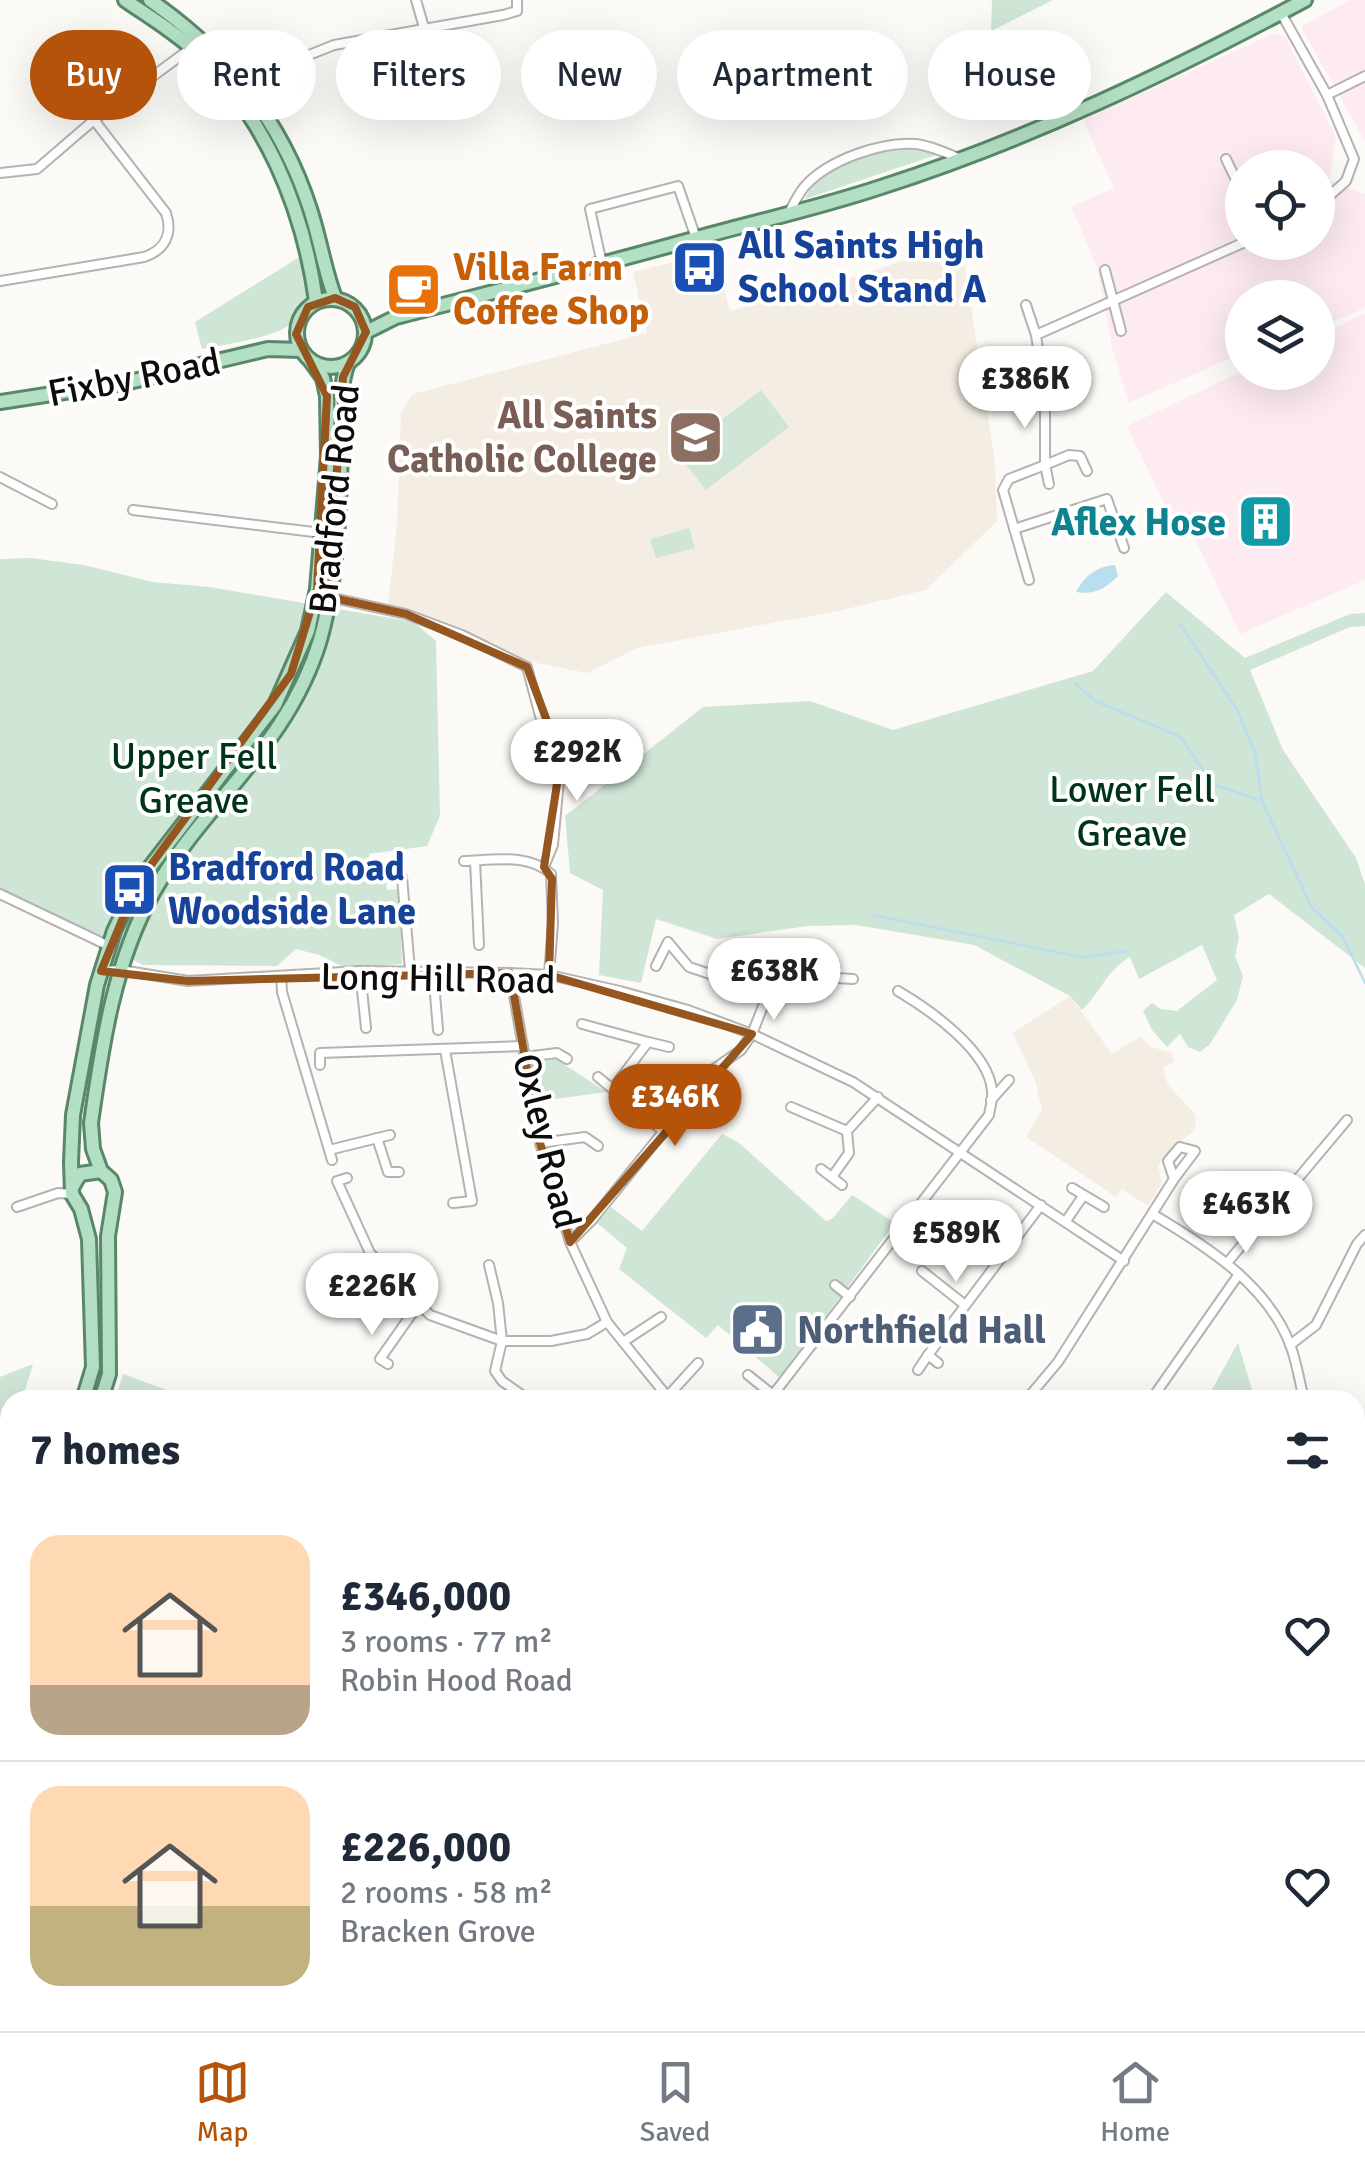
<!DOCTYPE html>
<html lang="en">
<head>
<meta charset="utf-8">
<style>
	:root { --surface:#fff; --page:#f6f6f7; --text:#1f2937; --muted:#747a83; --line:#e0e1e3; --accent:#b45309 }
	body { margin:0; font-family:Signika,sans-serif; background:var(--page); color:var(--text); height:100vh; display:flex; flex-direction:column; font-size:38px; white-space:nowrap }
	* { box-sizing:border-box; margin:0 }
	p { font-size:32px; color:var(--muted) }
	.icon { flex:none; width:55px; height:55px; fill:none; stroke:currentColor; stroke-width:2; stroke-linecap:round; stroke-linejoin:round }
	.map { position:relative; flex:1; overflow:hidden }
	.panel { position:absolute; left:0px; top:1390px; width:1365px; height:642px; display:flex; flex-direction:column; background:var(--surface); border-radius:30px 30px 0 0; box-shadow:0 10px 40px #0002 }
	.panel>* { flex:none }
	.guide { position:absolute; left:30px; top:30px; width:1305px; height:90px; display:flex; gap:20px }
	.fabs { position:absolute; left:1225px; top:150px; display:grid; gap:20px }
	.fabs a { display:grid; place-items:center; width:110px; height:110px; border-radius:50%; background:var(--surface); box-shadow:0 10px 40px #0002; font-size:50px }
	.price { position:absolute; translate:-50% -85px; padding:0 22px; border-radius:35px; background:#fff; color:#222; font-size:32px; line-height:65px; filter:drop-shadow(0 2px 5px #0008) }
	.price::after { content:''; position:absolute; left:50%; top:60px; width:30px; height:22px; margin-left:-15px; background:inherit; clip-path:polygon(0 0,100% 0,50% 100%) }
	.price.selected { background:var(--accent); color:#fff }
	ul { padding:0; list-style:none }
	li { display:flex; align-items:center; gap:30px; height:250px; padding:0 30px }
	li+li { border-top:2px solid var(--line) }
	li span { display:grid; place-items:center; flex:none; width:280px; height:200px; border-radius:30px; color:#555 }
	li>.icon { margin-inline-start:auto }
	span .icon { width:120px; height:120px; fill:#fffc; stroke-width:1 }
	li b { font-size:42px }
	h2 { display:flex; justify-content:space-between; align-items:center; height:120px; padding:0 30px; font-size:42px }
	.chip { padding:0 35px; border-radius:45px; background:var(--surface); box-shadow:0 10px 40px #0002; font-size:35px; line-height:90px }
	.chip.selected { background:var(--accent); color:#fff }
	.menu { display:flex; justify-content:space-around; align-items:center; height:140px; border-top:2px solid var(--line); background:var(--surface); font-size:28px; color:var(--muted) }
	.menu a { display:grid; justify-items:center; gap:5px }
	.menu .selected { color:var(--accent) }
	.map>svg:first-child { display:block }
	.commercial { fill:#feeaf1; fill-rule:evenodd }
	.built { fill:#f4ede3 }
	.green { fill:#cfe5d6 }
	.water { fill:#badeed }
	.lines { fill:none; stroke-linecap:round; stroke-linejoin:round }
	.stream { stroke:#badeed; stroke-width:2.5 }
	.street-casing { stroke:#b5b3b0; stroke-width:12 }
	.primary-casing { stroke:#588869; stroke-width:18 }
	.street { stroke:#fff; stroke-width:8 }
	.primary { stroke:#b3dfc4; stroke-width:12 }
	.marked { fill:none; stroke:#96561f; stroke-width:8; stroke-linejoin:round }
	.labels { text-anchor:middle; stroke-width:8; stroke-linejoin:round; paint-order:stroke }
	.transit-label { font-size:38px; font-weight:bold; fill:#164399; stroke:#fff; text-anchor:start }
	.food-label { font-size:38px; font-weight:bold; fill:#c56008; stroke:#fff; text-anchor:start }
	.street-label { font-size:38px; fill:#0d0c0b; stroke:#fff }
	.education-label { font-size:38px; font-weight:bold; fill:#785e54; stroke:#fff; text-anchor:end }
	.culture-label { font-size:38px; font-weight:bold; fill:#0d838f; stroke:#fff; text-anchor:end }
	.park-label { font-size:38px; fill:#003418; stroke:#fff }
	.service-label { font-size:38px; font-weight:bold; fill:#4e5e75; stroke:#fff; text-anchor:start }
</style>
</head>
<body>
<div class="map">
<svg width="1365" height="2031" viewBox="0 0 1365 2031">
	<rect width="100%" height="100%" fill="#fcfaf6"/>
	<g class="commercial">
		<path d="M1350,0H1365V141L1301,27Z"/>
		<path d="M1275,33L1285,37L1336,137L1329,181L1365,194V308L1318,328V298H1242V353L1129,403L1112,347L1097,266L1071,207L1114,188L1083,120ZM1242,168H1318V242H1242Z"/>
		<path d="M1365,313V580L1240,634L1193,534L1181,539L1127,426L1242,371L1318,372V336Z"/>
	</g>
	<g class="built">
		<path d="M961,242L995,462L997,521L926,590L838,611L637,648L587,673L532,662L388,606L397,523L401,412L413,394L647,333L633,272L714,252L730,311L825,286Z"/>
		<path d="M1070,996L1112,1054L1141,1036L1150,1047L1171,1052L1175,1062L1163,1068L1168,1085L1196,1115L1195,1130L1170,1150L1158,1166L1162,1184L1148,1206L1122,1189L1116,1197L1026,1137L1042,1111L1036,1083L1013,1033Z"/>
		<path d="M10,1601V1760L0,1723V1628L3,1611Z"/>
	</g>
	<g class="green">
		<path d="M992,0H1053L991,31Z"/>
		<path d="M907,147L939,154L805,199C817,165 875,152 907,147Z"/>
		<path d="M301,256L310,298C301,306 298,317 290,324C275,338 224,344 202,349L195,322Z"/>
		<path d="M761,390L789,427L706,490L677,453Z"/>
		<path d="M689,528L695,548L656,558L650,539Z"/>
		<path d="M30,558L84,565L153,582L210,587L414,622L436,641L440,816L427,846L369,854L371,884L386,877L387,890L400,889L402,964L346,968L319,955L296,949L277,966L143,965L0,890V559Z"/>
		<path d="M1166,592L1245,658L1350,614L1365,613V626L1350,627L1250,670L1283,750L1356,858L1365,884V968L1269,894L1234,915L1239,938L1235,956L1243,976L1237,1000L1210,1044L1200,1052L1188,1047L1180,1034L1167,1047L1152,1030L1143,1011L1152,1003L1161,1009L1177,1011L1217,980L1202,945L1139,979L1130,957C1105,972 1102,991 1082,1010L1070,996L974,945L856,925L808,926L717,939L656,919L641,983L599,975L603,890L570,873L565,816L703,707L810,701L893,730L1093,671Z"/>
		<path d="M557,1060L607,1092L548,1100L536,1091L530,1061Z"/>
		<path d="M722,1134L738,1142L826,1221L833,1218L852,1195L895,1223L780,1378L718,1325L706,1338L619,1269L627,1248L597,1223L611,1207L642,1231Z"/>
		<path d="M1238,1343L1255,1400H1206Z"/>
		<path d="M33,1364L22,1400H10V1418L0,1423V1377Z"/>
		<path d="M123,1374L194,1400H115Z"/>
		<path d="M1355,1966H1365V2031H1253L1254,2023L1355,2022Z"/>
		<path d="M939,2022H1248V2023L1247,2031H941L935,2027Z"/>
		<path d="M240,2023L243,2031H58L56,2023Z"/>
		<path d="M667,2023V2022L802,2023L793,2031H667Z"/>
	</g>
	<path class="water" d="M1115,565L1118,576C1105,589 1094,595 1076,592C1084,576 1097,566 1115,565Z"/>
	<g class="lines">
		<g class="stream">
			<path d="M1181,625L1237,710L1255,752L1262,801"/>
			<path d="M1075,683L1095,701L1181,737L1212,784L1262,801L1312,908L1343,937L1365,983"/>
			<path d="M872,915L1081,957L1128,951"/>
		</g>
		<defs>
			<g id="street">
				<path d="M416,0L425,31"/>
				<path d="M1281,13L1327,95L1354,159L1346,181L1318,206"/>
				<path d="M249,88L304,57L334,45L503,15L517,11V0"/>
				<path d="M1327,95L1365,76"/>
				<path d="M1226,159L1242,192"/>
				<path d="M0,173L37,169L94,120L191,48"/>
				<path d="M789,212C794,204 799,192 806,185C829,160 882,141 916,144C932,146 946,153 961,159"/>
				<path d="M602,264L590,209L678,186L696,238"/>
				<path d="M1105,270L1121,331"/>
				<path d="M0,281L144,257C165,250 173,234 166,213L94,120"/>
				<path d="M1026,305L1036,335"/>
				<path d="M0,477L52,504"/>
				<path d="M1049,484L1045,465L1069,455L1080,456L1087,471"/>
				<path d="M133,510L322,533"/>
				<path d="M1014,529L1107,499L1124,548"/>
				<path d="M1029,580L1003,490L1009,479L1045,465V397L1036,335L1245,242"/>
				<path d="M329,597L406,614L462,635L527,667L540,716L556,741L561,759L553,845L544,867"/>
				<path d="M464,861C493,860 529,853 551,874L553,923L549,975"/>
				<path d="M475,861L479,945"/>
				<path d="M402,877L410,970"/>
				<path d="M0,894L109,946"/>
				<path d="M656,966L668,942L689,967L716,976L739,974L772,982"/>
				<path d="M433,970L438,1030"/>
				<path d="M101,971L121,970L188,981L360,971L510,973L549,975L620,991L688,1010L752,1034L853,1082L1124,1261"/>
				<path d="M360,971L366,1028"/>
				<path d="M510,973L540,1143L570,1242L607,1322L670,1400"/>
				<path d="M775,974L853,979"/>
				<path d="M281,976L282,992L332,1160"/>
				<path d="M582,1024L648,1042"/>
				<path d="M445,1050L472,1201L453,1203"/>
				<path d="M525,1057L557,1053L567,1059"/>
				<path d="M320,1065V1053L523,1046"/>
				<path d="M598,1077L664,1132"/>
				<path d="M614,1087L648,1042L669,1047"/>
				<path d="M991,1100L1009,1080"/>
				<path d="M791,1107L847,1131"/>
				<path d="M377,1138L388,1172H399"/>
				<path d="M540,1143L585,1137L598,1146"/>
				<path d="M329,1150L390,1135"/>
				<path d="M821,1169L842,1185"/>
				<path d="M832,1177L849,1153L847,1131L878,1097"/>
				<path d="M347,1178L337,1181L370,1253L430,1315L502,1341H551L587,1334L607,1322"/>
				<path d="M1072,1188L1104,1207"/>
				<path d="M17,1207L58,1193L72,1194"/>
				<path d="M971,1214L1011,1245"/>
				<path d="M1154,1215C1208,1247 1269,1286 1291,1347C1297,1364 1300,1383 1304,1400"/>
				<path d="M1066,1221L1083,1196"/>
				<path d="M570,1242L592,1220L714,1069L741,1050L752,1034L782,958"/>
				<path d="M1227,1263L1347,1120"/>
				<path d="M489,1265L498,1303L502,1341L495,1371L502,1381L529,1400"/>
				<path d="M922,1271L965,1305"/>
				<path d="M835,1285L850,1297"/>
				<path d="M623,1342L661,1317"/>
				<path d="M1290,1345L1316,1325L1357,1244L1365,1235"/>
				<path d="M938,1363L928,1355L1041,1205"/>
				<path d="M388,1364L380,1359L418,1305"/>
				<path d="M918,1370L928,1355"/>
				<path d="M748,1375L773,1395"/>
				<path d="M667,1397L698,1363"/>
				<path d="M769,1400L989,1115C990,1108 993,1099 992,1091C989,1051 930,1010 898,991"/>
				<path d="M1026,1400L1058,1362L1174,1179L1195,1151L1180,1147L1168,1161L1174,1179"/>
				<path d="M1151,1400L1239,1274"/>
				<path d="M1355,1452L1365,1448"/>
				<path d="M0,1479L10,1481"/>
				<path d="M1355,1566L1365,1561"/>
				<path d="M8,1694L10,1699"/>
				<path d="M1355,1702L1365,1680"/>
				<path d="M1355,1795L1365,1799"/>
				<path d="M10,2003L5,2005L10,2019"/>
				<path d="M248,2022L252,2031"/>
				<path d="M439,2022V2031"/>
				<path d="M521,2031V2022"/>
				<path d="M604,2031V2022"/>
				<path d="M898,2031L905,2022"/>
			</g>
			<g id="primary">
				<path d="M125,0C148,16 173,31 194,50C265,115 303,207 316,301"/>
				<path d="M150,0C227,54 281,119 310,209C320,239 324,269 335,298"/>
				<circle cx="331" cy="333" r="34"/>
				<path d="M366,332L396,317C494,292 593,267 690,240C754,222 818,208 881,187C1028,140 1170,72 1305,0"/>
				<path d="M0,402L129,382L268,349L301,350"/>
				<path d="M73,1186L80,1174L101,1171"/>
				<path d="M83,1400L93,1367L89,1239L81,1209L72,1194L71,1162L73,1115L97,985L114,931L137,884L275,705L308,631L317,589L328,456L327,396L323,378L310,360"/>
				<path d="M101,1400L109,1374L108,1236L115,1192L111,1180L101,1171L93,1149L91,1123C102,1045 114,961 154,891C205,801 288,747 320,640C337,580 339,514 341,452C343,423 337,391 348,363"/>
				<path d="M0,1565L10,1544"/>
				<path d="M0,1603L10,1581"/>
				<path d="M0,1878L10,1914"/>
				<path d="M0,1945L10,1977"/>
				<path d="M24,2022L27,2031"/>
				<path d="M45,2022L48,2031"/>
			</g>
		</defs>
		<use href="#street" class="street-casing"/>
		<use href="#primary" class="primary-casing"/>
		<use href="#street" class="street"/>
		<use href="#primary" class="primary"/>
	</g>
	<path class="marked" d="M335,298L355,307L366,332L343,377L329,597L406,614L527,667L561,759L544,867L552,879L549,975L752,1034L570,1242L540,1143L510,973L188,981L101,971L137,884L291,674L317,589L327,396L296,334L308,307Z"/>
	<defs>
		<symbol id="bus-square" viewBox="-11 -11 22 22"><rect x="-9" y="-9" width="18" height="18" rx="4" fill="#1a4fb4" stroke="#fff"/><path d="M-5-6H5V4H4V6H2V4H-2V6H-4V4H-5ZM-3.5-4V0h7V-4ZM-3.5 1.2v1.5H-2V1.2ZM2 1.2v1.5H3.5V1.2Z" fill="#fff"/></symbol>
		<symbol id="cafe-square" viewBox="-11 -11 22 22"><rect x="-9" y="-9" width="18" height="18" rx="4" fill="#e8710a" stroke="#fff"/><path d="M-5.5-4.5H6V0H3Q3 3.5 0 3.5H-2.5Q-5.5 3.5-5.5 0ZM3-3.2v2h1.7v-2ZM-6 4.5H4V6H-6Z" fill="#fff"/></symbol>
		<symbol id="school-square" viewBox="-11 -11 22 22"><rect x="-9" y="-9" width="18" height="18" rx="4" fill="#8d6e63" stroke="#fff"/><path d="M0-5L7-2L0 1L-7-2ZM-4 1L0 2.5L4 1V4Q0 6-4 4Z" fill="#fff"/></symbol>
		<symbol id="building-square" viewBox="-11 -11 22 22"><rect x="-9" y="-9" width="18" height="18" rx="4" fill="#0f9aa8" stroke="#fff"/><path d="M-4-6H4V6H1V3H-1V6H-4ZM-2.5-4.3h1.7v1.8h-1.7ZM.8-4.3h1.7v1.8H.8ZM-2.5-1h1.7V.8h-1.7ZM.8-1h1.7V.8H.8Z" fill="#fff"/></symbol>
		<symbol id="civic-square" viewBox="-11 -11 22 22"><rect x="-9" y="-9" width="18" height="18" rx="4" fill="#5c6f8a" stroke="#fff"/><path d="M-.6-6.5H3V-4.5H.6V-3L4-1V1h2V6H-6V1h2V-1L-.6-3ZM-1.2 2.5V6h2.4V2.5Z" fill="#fff"/></symbol>
	</defs>
	<g fill-rule="evenodd">
		<use href="#bus-square" x="668" y="236" width="63" height="63"/>
		<use href="#cafe-square" x="382" y="258" width="63" height="63"/>
		<use href="#school-square" x="664" y="406" width="63" height="63"/>
		<use href="#building-square" x="1234" y="490" width="63" height="63"/>
		<use href="#bus-square" x="98" y="858" width="63" height="63"/>
		<use href="#civic-square" x="726" y="1298" width="63" height="63"/>
	</g>
	<g class="labels">
		<g class="transit-label">
			<text x="738" y="258">All Saints High<tspan x="738" dy="44">School Stand A</tspan></text>
			<text x="168" y="880">Bradford Road<tspan x="168" dy="44">Woodside Lane</tspan></text>
		</g>
		<g class="food-label">
			<text x="453" y="280">Villa Farm<tspan x="453" dy="44">Coffee Shop</tspan></text>
		</g>
		<g class="street-label">
			<text transform="translate(134 377) rotate(-11)" y="13">Fixby Road</text>
			<text transform="translate(334 499) rotate(-84)" y="13">Bradford Road</text>
			<text transform="translate(438 978) rotate(1)" y="13">Long Hill Road</text>
			<text transform="translate(547 1141) rotate(76)" y="13">Oxley Road</text>
		</g>
		<g class="education-label">
			<text x="657" y="428">All Saints<tspan x="657" dy="44">Catholic College</tspan></text>
		</g>
		<g class="culture-label">
			<text x="1226" y="535">Aflex Hose</text>
		</g>
		<g class="park-label">
			<text x="194" y="769">Upper Fell<tspan x="194" dy="44">Greave</tspan></text>
			<text x="1132" y="802">Lower Fell<tspan x="1132" dy="44">Greave</tspan></text>
		</g>
		<g class="service-label">
			<text x="797" y="1343">Northfield Hall</text>
		</g>
	</g>
</svg>
<div class="fabs">
<a><svg class="icon" aria-label="locate" viewBox="0 0 24 24"><circle cx="12" cy="12" r="6"/><path d="M12 2v4M12 18v4M2 12h4M18 12h4"/></svg></a>
<a><svg class="icon" aria-label="layers" viewBox="0 0 24 24"><path d="M12 4l9 5-9 5-9-5zM3 14l9 5 9-5"/></svg></a>
</div>
<b class="price" style="left:1025px;top:431px">£386K</b>
<b class="price" style="left:577px;top:804px">£292K</b>
<b class="price" style="left:774px;top:1023px">£638K</b>
<b class="price selected" style="left:675px;top:1149px">£346K</b>
<b class="price" style="left:1246px;top:1256px">£463K</b>
<b class="price" style="left:956px;top:1285px">£589K</b>
<b class="price" style="left:372px;top:1338px">£226K</b>
<div class="guide">
<a class="chip selected">Buy</a>
<a class="chip">Rent</a>
<a class="chip">Filters</a>
<a class="chip">New</a>
<a class="chip">Apartment</a>
<a class="chip">House</a>
</div>
<section class="panel">
<h2>7 homes<svg class="icon" aria-label="filters" viewBox="0 0 24 24"><path d="M4 7h16M4 17h16"/><circle cx="9" cy="7" r="2"/><circle cx="15" cy="17" r="2"/></svg></h2>
<ul>
<li><span style="background:linear-gradient(#ffd9b3 75%,#b9a48a 0)"><svg class="icon" aria-label="home" viewBox="0 0 24 24"><path d="M3 11l9-7 9 7M6 9v11h12V9"/></svg></span><div><b>£346,000</b><p>3 rooms · 77 m²</p><p>Robin Hood Road</p></div><svg class="icon" aria-label="heart" viewBox="0 0 24 24"><path d="M12 20l-8-8c-3-5 5-10 8-4 3-6 11-1 8 4z"/></svg></li>
<li><span style="background:linear-gradient(#ffd9b3 60%,#c2b280 0)"><svg class="icon" aria-label="home" viewBox="0 0 24 24"><path d="M3 11l9-7 9 7M6 9v11h12V9"/></svg></span><div><b>£226,000</b><p>2 rooms · 58 m²</p><p>Bracken Grove</p></div><svg class="icon" aria-label="heart" viewBox="0 0 24 24"><path d="M12 20l-8-8c-3-5 5-10 8-4 3-6 11-1 8 4z"/></svg></li>
</ul>
</section>
</div>
<nav class="menu">
<a class="selected"><svg class="icon" aria-label="map" viewBox="0 0 24 24"><path d="M3 6l6-2 6 2 6-2v14l-6 2-6-2-6 2zM9 4v14M15 6v14"/></svg>Map</a>
<a><svg class="icon" aria-label="saved" viewBox="0 0 24 24"><path d="M7 4h10v16l-5-4-5 4z"/></svg>Saved</a>
<a><svg class="icon" aria-label="home" viewBox="0 0 24 24"><path d="M3 11l9-7 9 7M6 9v11h12V9"/></svg>Home</a>
</nav>
</body>
</html>
